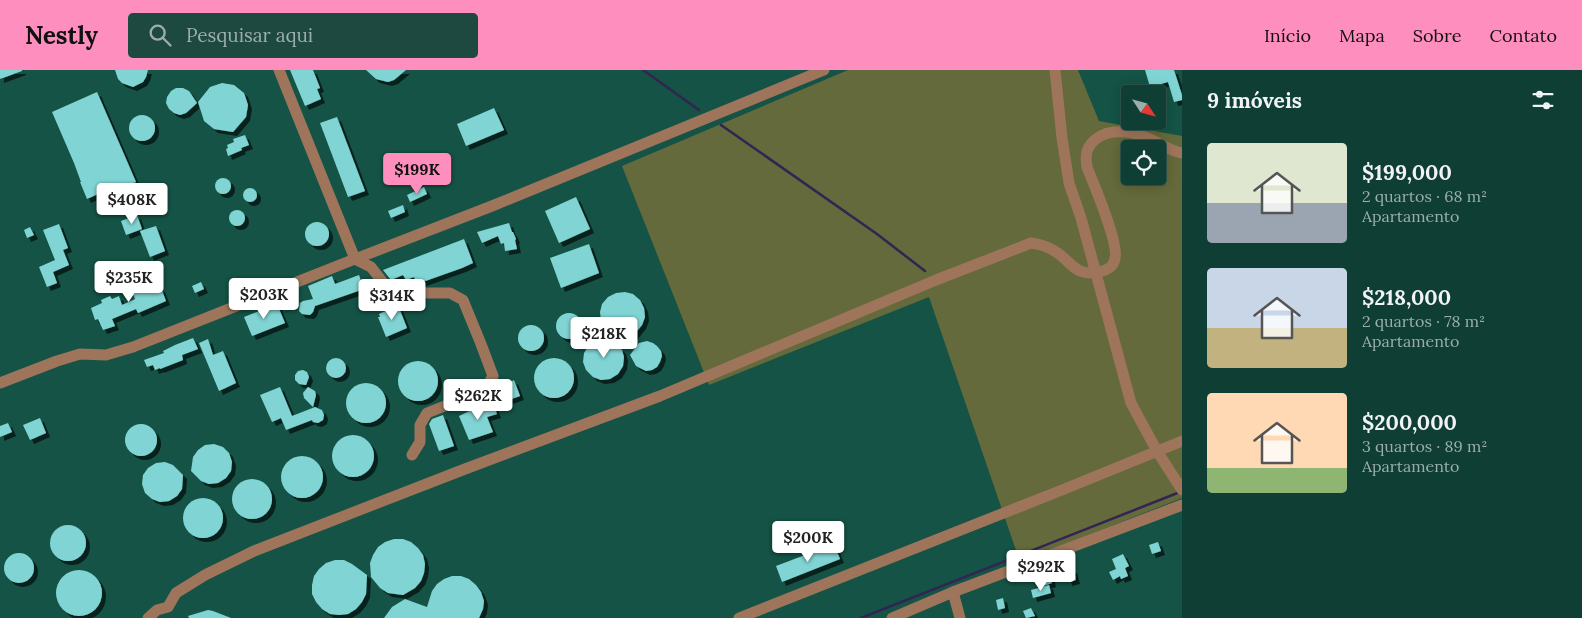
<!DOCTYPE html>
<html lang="pt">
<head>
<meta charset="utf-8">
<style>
	:root { --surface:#0f3e34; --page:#1d4940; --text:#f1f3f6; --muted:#9baeac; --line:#2f574f; --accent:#fe8ebd }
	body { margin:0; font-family:Lora,serif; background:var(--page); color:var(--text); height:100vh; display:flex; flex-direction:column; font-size:19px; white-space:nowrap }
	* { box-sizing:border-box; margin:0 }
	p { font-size:16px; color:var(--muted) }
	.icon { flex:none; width:28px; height:28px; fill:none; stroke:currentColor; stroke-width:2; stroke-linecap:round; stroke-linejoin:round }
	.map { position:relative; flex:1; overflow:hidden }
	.sheet { display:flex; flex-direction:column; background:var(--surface); width:400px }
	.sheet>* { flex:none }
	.needle { width:32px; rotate:126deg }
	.tools { position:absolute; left:1121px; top:15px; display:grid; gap:10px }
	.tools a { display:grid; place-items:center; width:45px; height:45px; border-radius:5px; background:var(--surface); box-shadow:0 2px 12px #0003,0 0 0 1px var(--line); font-size:25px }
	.price { position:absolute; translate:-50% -42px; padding:0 11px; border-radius:5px; background:#fff; color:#222; font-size:16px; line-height:32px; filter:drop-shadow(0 1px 2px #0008) }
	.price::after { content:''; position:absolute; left:50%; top:30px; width:15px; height:11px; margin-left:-8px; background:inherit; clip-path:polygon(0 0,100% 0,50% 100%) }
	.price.on { background:var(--accent); color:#111 }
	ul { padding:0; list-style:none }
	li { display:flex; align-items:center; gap:15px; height:125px; padding:0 25px }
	li span { display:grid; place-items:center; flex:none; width:140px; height:100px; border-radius:5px; color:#555 }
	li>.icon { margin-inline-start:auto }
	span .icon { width:60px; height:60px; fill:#fffc; stroke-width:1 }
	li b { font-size:21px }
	h2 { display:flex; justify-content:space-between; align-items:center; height:60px; padding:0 25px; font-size:21px }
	header { display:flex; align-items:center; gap:30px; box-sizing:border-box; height:70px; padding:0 25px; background:var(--accent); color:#111 }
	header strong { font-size:24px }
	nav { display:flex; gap:28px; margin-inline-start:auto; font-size:18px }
	.search { width:350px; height:45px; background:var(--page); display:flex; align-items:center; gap:12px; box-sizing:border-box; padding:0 18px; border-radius:5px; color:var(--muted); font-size:19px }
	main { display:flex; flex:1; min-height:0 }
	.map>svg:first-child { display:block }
	.green { fill:#646a3b; fill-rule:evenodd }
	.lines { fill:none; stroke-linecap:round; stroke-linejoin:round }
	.stream { stroke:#322453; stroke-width:2.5 }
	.building { fill:#80d5d4; filter:url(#shadow) }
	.minor { stroke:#9e755b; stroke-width:11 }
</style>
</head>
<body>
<header>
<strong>Nestly</strong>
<div class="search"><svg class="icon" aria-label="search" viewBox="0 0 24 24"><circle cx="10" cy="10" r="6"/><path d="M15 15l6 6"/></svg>Pesquisar aqui</div>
<nav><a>Início</a><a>Mapa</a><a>Sobre</a><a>Contato</a></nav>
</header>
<main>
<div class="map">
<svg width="1182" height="548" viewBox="0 0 1182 548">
	<defs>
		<filter id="shadow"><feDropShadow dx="4" dy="4" stdDeviation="0" flood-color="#0009"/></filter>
	</defs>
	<rect width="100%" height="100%" fill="#145345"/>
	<path class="green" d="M848,0H1078L1099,51L1182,66V428L1020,492L929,227L709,315L622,96ZM1130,79H1158V106H1130Z"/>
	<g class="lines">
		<g class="stream">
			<path d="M643,0L699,40"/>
			<path d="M721,55L877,164L925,201"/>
			<path d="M861,548L1180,422"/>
		</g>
	</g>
	<g class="building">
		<path d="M0,0H22V1L0,9Z"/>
		<path d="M115,0H148L146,7L143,12L133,17L122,13L118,9Z"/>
		<path d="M290,0H313L320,18L317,19L321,29L305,36Z"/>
		<path d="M366,0H406L394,10L388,12L376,9Z"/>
		<path d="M1145,0H1174L1182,25V30L1174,32L1168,12L1150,17Z"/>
		<path d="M222,13L234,15L244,23L248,35L246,47L233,62L214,59L204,51L198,32L210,17Z"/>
		<path d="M176,18H183L189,21L197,33L186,43L180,45L174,43L169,39L166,33L167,27L171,21Z"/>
		<path d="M97,22L136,112L120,120L118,115L87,129L80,112H81L74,93L52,42Z"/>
		<path d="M494,38L504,60L466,76L457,54Z"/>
		<circle cx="142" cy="58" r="13"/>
		<path d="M337,47L365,121L348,127L320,53Z"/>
		<path d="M245,65L249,75L241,78L242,80L228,86L226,79L228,78L227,75L234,72L233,69Z"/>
		<circle cx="223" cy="116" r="8"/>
		<path d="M424,117L427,124L410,132L407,125Z"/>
		<circle cx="250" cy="125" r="7"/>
		<path d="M576,127L590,159L559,173L545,141Z"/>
		<path d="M403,135L405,142L391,148L388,141Z"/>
		<circle cx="237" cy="148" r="8"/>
		<path d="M137,145L142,159L126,165L121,151Z"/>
		<circle cx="317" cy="164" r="12"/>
		<path d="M509,153L512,162H513L516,169L515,170L517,179L505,181L504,173L501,174L498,166L482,173L477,162Z"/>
		<path d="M59,154L68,178L63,180L69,195L53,202L57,213L47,217L39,197L55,190L43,160Z"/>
		<path d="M156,156L165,181L150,187L140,161Z"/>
		<path d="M30,157L34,165L27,168L24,160Z"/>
		<path d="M464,169L473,193L462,198L417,214L414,207L406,210L403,205L391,210L383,200Z"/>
		<path d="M589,174L599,203L561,218L550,188Z"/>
		<path d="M359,205L364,219L315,236L313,242L310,245L302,244L299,241L300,233L303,231L313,229L308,216L332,206L335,214Z"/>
		<path d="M150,206L156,220L161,218L166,231L138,243L136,239L112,249L115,256L103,260L98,249L95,250L91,238L102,233L101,230L110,226L112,229L119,226L122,235L135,229L129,215Z"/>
		<path d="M201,212L204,219L195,223L192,216Z"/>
		<path d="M625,222L633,224L640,230L644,238L645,247L642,255L633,266L615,268L605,259L601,251L600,242L602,234L608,227L616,223Z"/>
		<path d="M277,234L285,253L252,266L244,247Z"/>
		<path d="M398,235L407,258L386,267L378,247H380L379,244Z"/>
		<circle cx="569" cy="256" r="13"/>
		<circle cx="531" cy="268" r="13"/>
		<path d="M193,268L198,279L182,285L183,290L160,299V298L155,300L153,295L147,297L144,290L164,283L163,281L175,275Z"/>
		<path d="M208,269L213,285L223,281L236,313L219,321L199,273Z"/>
		<path d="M611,269L622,280L624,287L623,296L618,304L610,309L601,310L593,307L586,300L583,292L584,283L589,275L597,270Z"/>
		<path d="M647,271L653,273L657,276L661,281L662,286L660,292L657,297L652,300L646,301L636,296L630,285L639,273Z"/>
		<circle cx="336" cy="298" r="10"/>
		<circle cx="554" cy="308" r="20"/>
		<circle cx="418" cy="311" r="20"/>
		<path d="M303,300L307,302L309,307L306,315L299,314L295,310V305L298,301Z"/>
		<path d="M514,310L520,326L506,331L500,315L506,313L507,314Z"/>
		<circle cx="366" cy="333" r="20"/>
		<path d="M280,317L292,346L315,337L322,340L324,345L323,350L318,353L313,352L312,350L286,360L281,348L272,352L260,325Z"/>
		<path d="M308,317L315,321L316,325L313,337L304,328L303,323Z"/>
		<path d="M493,333L497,344L487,347L493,362L469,370L459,346L482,335L483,336Z"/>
		<path d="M443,345L454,376L439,381L429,354L432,349Z"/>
		<path d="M40,348L46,363L30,370L23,355Z"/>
		<path d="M8,353L12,362L0,367V356Z"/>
		<circle cx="141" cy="370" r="16"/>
		<circle cx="353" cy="386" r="21"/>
		<path d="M214,374L223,377L229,383L232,392L231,401L226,408L218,413L209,414L201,411L191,401L193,387L198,380L205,375Z"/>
		<circle cx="302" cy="407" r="21"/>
		<path d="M165,392L173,395L183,405L182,419L177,426L169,431L160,432L152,429L145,423L142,414L143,405L148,398L156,393Z"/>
		<circle cx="252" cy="429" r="20"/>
		<circle cx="203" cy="448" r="20"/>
		<circle cx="68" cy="473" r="18"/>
		<path d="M394,469H403L411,472L418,478L423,485L425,494L424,503L421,511L415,518L403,525L388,523L380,518L371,507L370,493L373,485L378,477L385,472Z"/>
		<path d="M1158,472L1161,481L1152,484L1149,475Z"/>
		<path d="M834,474L840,489L782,512L776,496Z"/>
		<circle cx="19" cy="498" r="15"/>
		<path d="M1123,484L1129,496L1125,498L1128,506L1121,509L1120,506L1113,510L1109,502L1116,499L1112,489Z"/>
		<path d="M335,490H344L352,494L367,505L366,524L362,532L356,539L348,544L339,545L330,544L322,539L316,532L312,524V515L314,506L319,499L326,493Z"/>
		<path d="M1073,499L1076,510L1068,512L1065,501Z"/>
		<circle cx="79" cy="523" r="23"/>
		<path d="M1047,502L1048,505L1050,504L1052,513L1043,516L1040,504Z"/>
		<path d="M452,506H461L469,509L476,515L481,522L484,531L483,539L479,548H384L392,537L405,529L427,537L432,521L437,514L444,509Z"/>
		<path d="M1049,515L1051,523L1033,528L1031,520Z"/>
		<path d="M1003,528L1005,538L998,540L996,530Z"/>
		<path d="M1031,538L1035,546L1026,548L1023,541Z"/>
		<path d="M208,540L213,541L231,548H189L188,546Z"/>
	</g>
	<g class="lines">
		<g class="minor">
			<path d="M279,0L355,189L371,197L388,219L406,223H450L463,230L481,274L493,306L485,320L427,343L420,355V372L412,385"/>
			<path d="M1055,0L1062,68L1069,113L1081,148L1131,333L1157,381L1182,420"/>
			<path d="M0,313L57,291L80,284L106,285L133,277L355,189L492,136L824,0"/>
			<path d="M953,522L960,548"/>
			<path d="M148,548L157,540L168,537L176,523L205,505L254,481L465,399L660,326L936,210L1031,173C1045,175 1054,179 1065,189C1069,193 1074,198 1080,201C1087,204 1095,203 1102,201C1109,199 1114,196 1115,188C1119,173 1094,115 1087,97C1085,85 1086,77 1096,69C1110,58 1134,61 1150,69C1161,74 1170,81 1182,83"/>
			<path d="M739,548L1062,420L1182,371"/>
			<path d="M892,548L953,522L1182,435"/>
		</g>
	</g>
</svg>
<div class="tools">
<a><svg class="needle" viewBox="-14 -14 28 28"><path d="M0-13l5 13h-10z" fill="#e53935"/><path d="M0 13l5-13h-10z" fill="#9baeac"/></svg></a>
<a><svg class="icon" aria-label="locate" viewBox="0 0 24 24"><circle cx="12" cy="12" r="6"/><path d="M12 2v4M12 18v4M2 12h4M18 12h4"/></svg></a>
</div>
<b class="price on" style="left:417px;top:125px">$199K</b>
<b class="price" style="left:132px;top:155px">$408K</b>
<b class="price" style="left:129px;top:233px">$235K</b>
<b class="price" style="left:264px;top:250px">$203K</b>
<b class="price" style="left:392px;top:251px">$314K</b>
<b class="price" style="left:604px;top:289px">$218K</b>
<b class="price" style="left:478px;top:351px">$262K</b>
<b class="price" style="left:808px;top:493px">$200K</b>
<b class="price" style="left:1041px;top:522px">$292K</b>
</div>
<section class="sheet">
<h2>9 imóveis<svg class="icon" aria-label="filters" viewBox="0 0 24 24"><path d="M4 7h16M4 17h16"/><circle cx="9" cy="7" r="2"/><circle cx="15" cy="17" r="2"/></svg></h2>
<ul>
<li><span style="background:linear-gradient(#dfe7d0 60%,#9aa5b1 0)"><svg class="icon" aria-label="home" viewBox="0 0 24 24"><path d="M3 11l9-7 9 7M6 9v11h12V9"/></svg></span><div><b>$199,000</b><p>2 quartos · 68 m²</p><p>Apartamento</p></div></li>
<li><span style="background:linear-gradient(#c9d6e8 60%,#c2b280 0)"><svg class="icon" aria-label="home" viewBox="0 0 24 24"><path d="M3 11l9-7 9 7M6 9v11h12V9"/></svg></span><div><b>$218,000</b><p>2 quartos · 78 m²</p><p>Apartamento</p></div></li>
<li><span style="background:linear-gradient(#ffd9b3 75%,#8fb573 0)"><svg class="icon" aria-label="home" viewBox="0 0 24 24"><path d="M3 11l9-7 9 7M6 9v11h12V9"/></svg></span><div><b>$200,000</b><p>3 quartos · 89 m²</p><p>Apartamento</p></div></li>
</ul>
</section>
</main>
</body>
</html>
